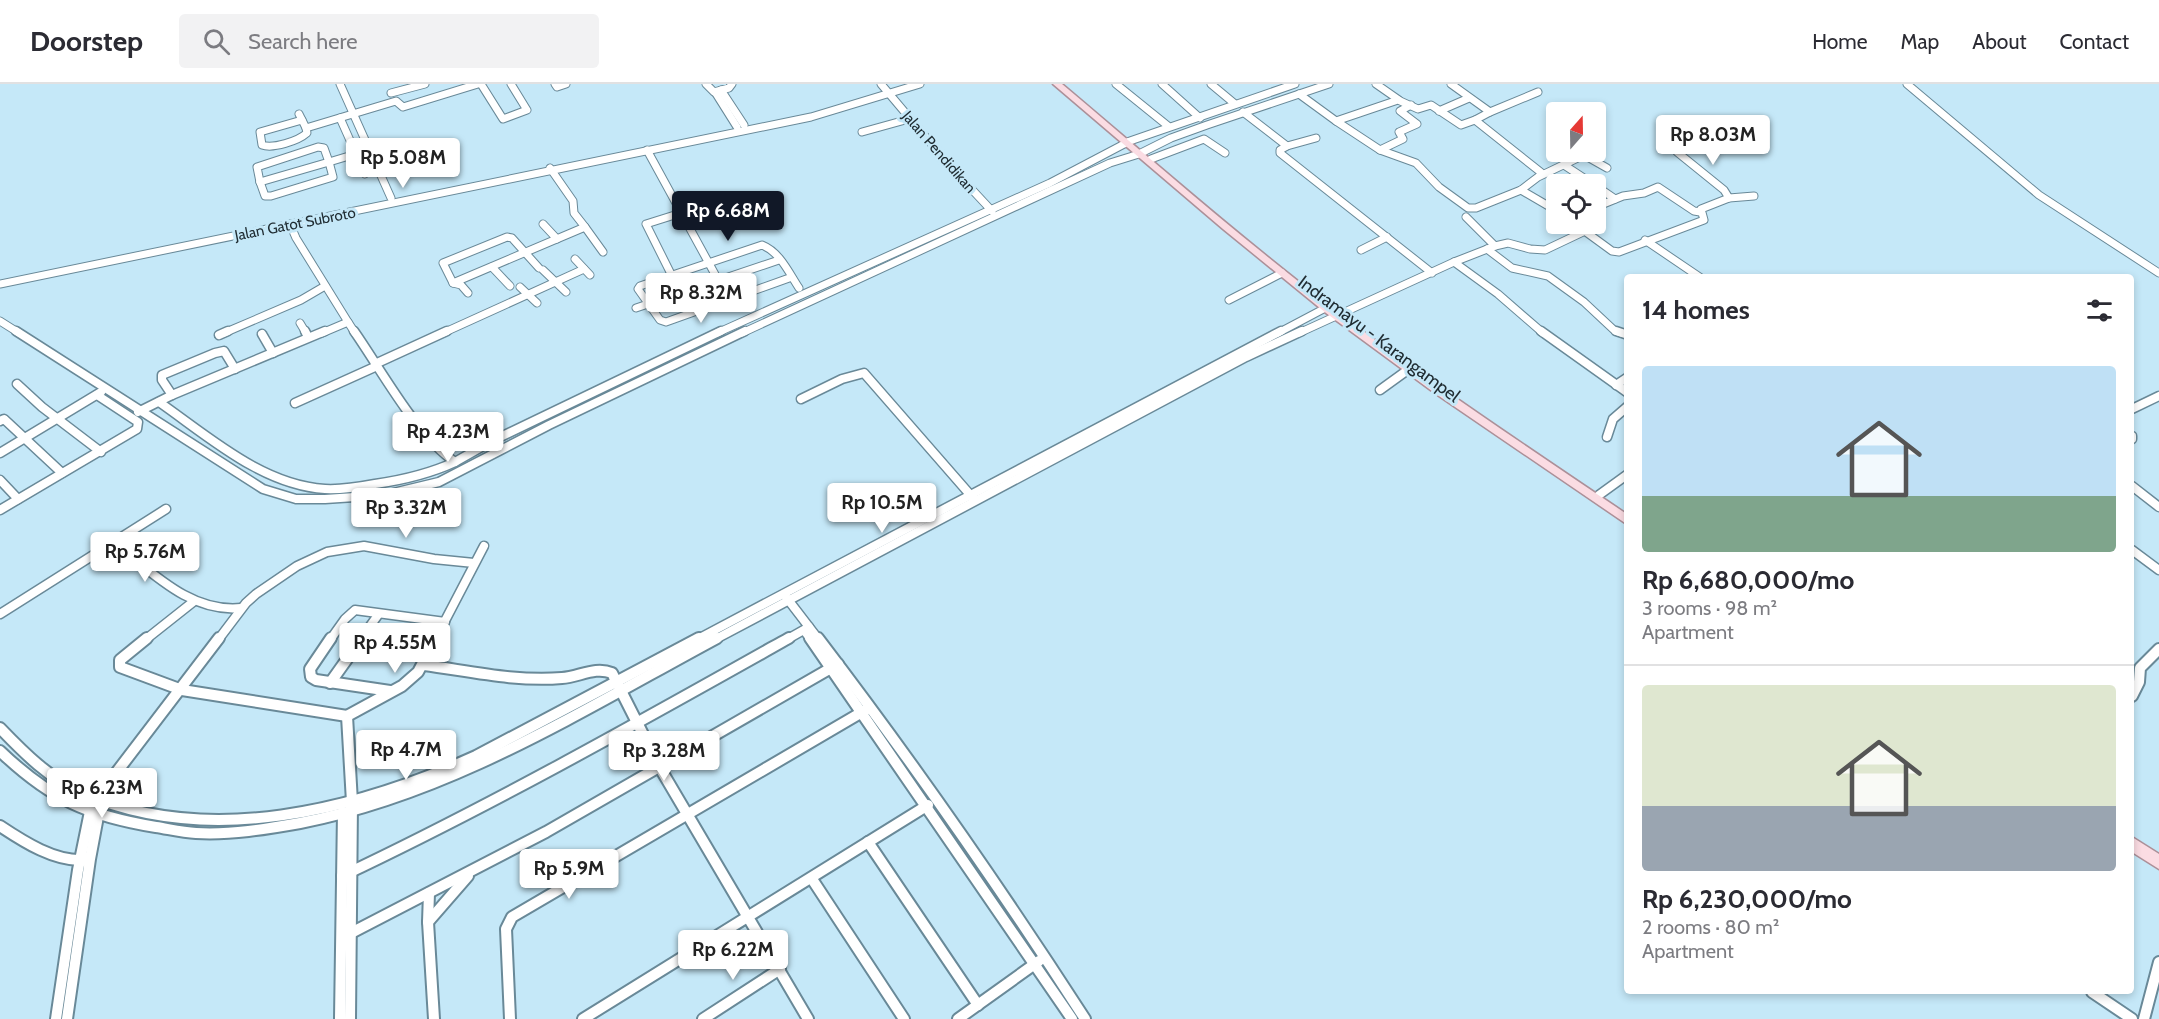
<!DOCTYPE html>
<html lang="en">
<head>
<meta charset="utf-8">
<style>
	:root { --surface:#fff; --page:#f2f2f3; --text:#2b2b33; --muted:#7c7c81; --line:#e1e1e2; --accent:#111827 }
	body { margin:0; font-family:Cabin,sans-serif; background:var(--page); color:var(--text); height:100vh; display:flex; flex-direction:column; font-size:22px; white-space:nowrap }
	* { box-sizing:border-box; margin:0 }
	p { font-size:20px; color:var(--muted) }
	.icon { flex:none; width:33px; height:33px; fill:none; stroke:currentColor; stroke-width:2; stroke-linecap:round; stroke-linejoin:round }
	.map { position:relative; flex:1; overflow:hidden }
	.details { position:absolute; left:1624px; top:190px; width:510px; height:720px; display:flex; flex-direction:column; background:var(--surface); border-radius:6px; box-shadow:0 3px 9px #0003 }
	.details>* { flex:none }
	.needle { width:39px; rotate:20deg }
	.controls { position:absolute; left:1546px; top:18px; display:grid; gap:12px }
	.controls a { display:grid; place-items:center; width:60px; height:60px; border-radius:6px; background:var(--surface); box-shadow:0 3px 9px #0003; font-size:30px }
	.price { position:absolute; translate:-50% -51px; padding:0 14px; border-radius:6px; background:#fff; color:#222; font-size:20px; line-height:39px; filter:drop-shadow(0 2px 3px #0008) }
	.price::after { content:''; position:absolute; left:50%; top:36px; width:18px; height:14px; margin-left:-9px; background:inherit; clip-path:polygon(0 0,100% 0,50% 100%) }
	.price.active { background:var(--accent); color:#fff }
	ul { padding:0; list-style:none }
	li { display:grid; align-content:center; gap:12px; height:318px; padding:0 18px }
	li+li { border-top:2px solid var(--line) }
	li span { display:grid; place-items:center; height:186px; border-radius:6px; color:#555 }
	li>.icon { margin-inline-start:auto }
	span .icon { width:108px; height:108px; fill:#fffc; stroke-width:1 }
	li b { font-size:26px }
	h2 { display:flex; justify-content:space-between; align-items:center; height:72px; padding:0 18px; font-size:26px }
	header { display:flex; align-items:center; gap:36px; box-sizing:border-box; height:84px; padding:0 30px; background:var(--surface); border-bottom:2px solid var(--line) }
	header strong { font-size:28px }
	nav { display:flex; gap:33px; margin-inline-start:auto; font-size:21px }
	.search { width:420px; height:54px; background:var(--page); display:flex; align-items:center; gap:15px; box-sizing:border-box; padding:0 21px; border-radius:6px; color:var(--muted); font-size:22px }
	.map>svg:first-child { display:block }
	.lines { fill:none; stroke-linecap:round; stroke-linejoin:round }
	.minor-far2-casing { stroke:#698998; stroke-width:9 }
	.minor-far1-casing { stroke:#698998; stroke-width:11 }
	.minor-casing { stroke:#698998; stroke-width:14 }
	.major-casing { stroke:#ac9099; stroke-width:3 }
	.minor-far2 { stroke:#fff; stroke-width:7 }
	.minor-far1 { stroke:#fff; stroke-width:8 }
	.minor { stroke:#fff; stroke-width:10 }
	.major { fill:#fbdce3; fill-rule:evenodd }
	.labels { text-anchor:middle; stroke-width:6; stroke-linejoin:round; paint-order:stroke }
	.far-street-label { font-size:15px; fill:#202d33; stroke:#c5e8f8 }
	.street-label { font-size:18px; fill:#202d33; stroke:#c5e8f8 }
</style>
</head>
<body>
<header>
<strong>Doorstep</strong>
<div class="search"><svg class="icon" aria-label="search" viewBox="0 0 24 24"><circle cx="10" cy="10" r="6"/><path d="M15 15l6 6"/></svg>Search here</div>
<nav><a>Home</a><a>Map</a><a>About</a><a>Contact</a></nav>
</header>
<div class="map">
<svg width="2159" height="935" viewBox="0 0 2159 935">
	<rect width="100%" height="100%" fill="#c5e8f8"/>
	<g class="lines">
		<defs>
			<g id="minor-far2">
				<path d="M340,0L391,114"/>
				<path d="M481,0L503,35L527,26L511,0"/>
				<path d="M555,0L557,3L566,0"/>
				<path d="M706,0L714,8L729,4L732,0"/>
				<path d="M881,0L951,83L992,127"/>
				<path d="M1116,0L1168,42"/>
				<path d="M1162,0L1200,34"/>
				<path d="M1211,0L1235,20"/>
				<path d="M1376,0L1399,16"/>
				<path d="M1451,0L1490,28L1475,36"/>
				<path d="M1907,0L2039,111L2159,189"/>
				<path d="M721,6L744,41"/>
				<path d="M715,8L737,43"/>
				<path d="M391,9L425,0"/>
				<path d="M1299,10L1336,37"/>
				<path d="M1439,27L1469,14"/>
				<path d="M1243,28L1287,62L1280,66V69L1432,189"/>
				<path d="M1490,28L1538,8"/>
				<path d="M299,30L306,44L396,17L403,23L478,0"/>
				<path d="M340,34L365,90"/>
				<path d="M302,36L260,48L262,61C273,65 298,57 307,49L306,44"/>
				<path d="M862,48L909,35"/>
				<path d="M1555,51L1557,53"/>
				<path d="M1127,58L1295,0"/>
				<path d="M1287,62L1316,54"/>
				<path d="M647,66L729,216"/>
				<path d="M1380,66L1403,55L1399,48L1417,40L1400,27L1411,21"/>
				<path d="M1677,68L1724,106L1729,114"/>
				<path d="M1584,71L1607,84"/>
				<path d="M1151,75L1204,55L1225,69"/>
				<path d="M329,78L369,66"/>
				<path d="M1564,81L1593,100"/>
				<path d="M1543,90L1475,36L1461,41L1431,21L1418,25L1398,16L1336,37L1380,66L1416,79L1439,103L1468,124H1476L1521,106L1538,93L1584,71L1579,68"/>
				<path d="M260,98L265,112H271L333,93L329,78"/>
				<path d="M260,98L257,83L318,63L324,64L329,78"/>
				<path d="M260,98L329,78"/>
				<path d="M1596,102L1615,115"/>
				<path d="M1521,106L1557,127"/>
				<path d="M1596,123L1623,112L1644,109L1658,103L1694,127L1700,128"/>
				<path d="M1466,133L1495,162"/>
				<path d="M290,140L296,154L348,238"/>
				<path d="M543,140L557,155"/>
				<path d="M1575,140L1612,167L1619,168L1704,136L1701,125L1729,114L1754,112"/>
				<path d="M585,143L603,168"/>
				<path d="M1645,156L1701,194"/>
				<path d="M1487,165L1512,184L1548,192L1584,218L1615,247L1621,249"/>
				<path d="M1361,166L1387,153"/>
				<path d="M575,175L590,191"/>
				<path d="M1454,178L1498,210L1543,249"/>
				<path d="M492,183L510,202"/>
				<path d="M543,186L566,208"/>
				<path d="M672,192L646,140L681,129"/>
				<path d="M792,193L666,238L660,236L638,205L640,202L762,161C780,168 789,189 799,204"/>
				<path d="M453,199L443,179L507,153L512,154L539,184"/>
				<path d="M0,200L811,33L920,0"/>
				<path d="M520,203L537,219"/>
				<path d="M468,209L461,201L453,199L585,143L574,129L573,117L550,84"/>
				<path d="M1229,216L1282,189"/>
				<path d="M636,224L779,176"/>
				<path d="M0,237L19,249"/>
				<path d="M300,239L306,249"/>
				<path d="M224,249L301,216L325,202"/>
				<path d="M322,249L348,238L355,249"/>
				<path d="M443,249L584,185"/>
				<path d="M717,249L1050,99L1128,58"/>
				<path d="M742,249L1110,79L1139,70L1171,54L1207,41L1329,0"/>
				<path d="M1278,249L1331,221"/>
				<path d="M1299,249L1454,178L1495,162L1508,159L1530,165L1545,166L1583,148"/>
			</g>
			<g id="minor-far1">
				<path d="M16,247L263,405L296,415H325L385,411L439,398L549,341L745,247"/>
				<path d="M305,247L308,253"/>
				<path d="M354,247C382,287 416,351 455,378L492,357L721,247"/>
				<path d="M1541,247L1628,309"/>
				<path d="M1616,247L1628,251"/>
				<path d="M262,250L273,269"/>
				<path d="M219,251L228,247"/>
				<path d="M375,280L447,247"/>
				<path d="M17,300L42,323L101,368"/>
				<path d="M1616,301L1628,293"/>
				<path d="M1380,306L1409,285"/>
				<path d="M172,311L162,296V291L215,269L224,267L235,285"/>
				<path d="M801,315L842,295L864,289L973,414"/>
				<path d="M159,318C208,352 262,401 325,405C342,406 359,403 375,400C403,396 429,390 455,378"/>
				<path d="M295,319L377,282"/>
				<path d="M2132,325L2159,312"/>
				<path d="M138,328L172,311L325,247"/>
				<path d="M0,337L4,335L62,389"/>
				<path d="M2132,352V355"/>
				<path d="M1607,353L1613,335L1628,322"/>
				<path d="M0,369L101,308"/>
				<path d="M0,396L18,415"/>
				<path d="M2132,402L2159,423"/>
				<path d="M1599,411L1628,390"/>
				<path d="M0,426L137,345L138,338L97,311"/>
				<path d="M114,459C152,488 190,529 241,524"/>
				<path d="M2132,466L2159,486"/>
				<path d="M786,513L819,556"/>
				<path d="M0,530L166,425"/>
				<path d="M806,549L811,556"/>
				<path d="M145,556L193,518"/>
				<path d="M218,556L246,519L256,510L297,482L327,468L364,462L434,475L474,479"/>
				<path d="M330,556L345,535L355,526L445,538"/>
				<path d="M360,556L378,531"/>
				<path d="M435,556L484,462"/>
				<path d="M696,556L1281,247"/>
				<path d="M714,556L1246,273L1302,247"/>
				<path d="M786,556L809,543"/>
			</g>
			<g id="minor">
				<path d="M147,554L120,576V583L182,606L347,632"/>
				<path d="M331,554L310,585L311,593L316,596L390,607"/>
				<path d="M810,554L1072,935"/>
				<path d="M818,554C912,677 1001,805 1085,935"/>
				<path d="M424,581C469,587 516,598 562,594C579,593 595,582 612,589L660,684L808,935"/>
				<path d="M330,599L362,554"/>
				<path d="M2132,612L2139,598L2140,584L2159,565"/>
				<path d="M0,644C24,669 50,695 82,709C209,764 356,726 476,672L699,554"/>
				<path d="M0,667C50,715 88,732 156,743C169,745 182,748 196,749C231,751 266,745 300,739C451,710 583,626 717,554"/>
				<path d="M0,742C24,758 55,778 85,776"/>
				<path d="M868,758L978,921"/>
				<path d="M342,792C494,720 641,637 789,554"/>
				<path d="M812,795L904,935"/>
				<path d="M429,809L428,838L434,935"/>
				<path d="M428,838L468,792"/>
				<path d="M351,849L546,748L838,580"/>
				<path d="M2092,908L2132,935"/>
				<path d="M56,935L78,786L93,713L103,706L219,554"/>
				<path d="M67,935L90,775L102,711"/>
				<path d="M340,935L343,728"/>
				<path d="M350,935L352,718L347,632L402,602L418,588L436,554"/>
				<path d="M510,935L506,845L512,833L869,624"/>
				<path d="M583,935L928,721"/>
				<path d="M703,935L780,885"/>
				<path d="M958,935L1039,877"/>
				<path d="M2144,935L2159,878"/>
			</g>
			<g id="major">
				<path d="M1053,0H1062C1152,76 1241,154 1334,225C1429,298 1529,364 1628,431V441L1436,310L1326,229L1223,145Z"/>
				<path d="M2132,753L2159,770V785L2132,768Z"/>
			</g>
		</defs>
		<use href="#minor-far2" class="minor-far2-casing"/>
		<use href="#minor-far1" class="minor-far1-casing"/>
		<use href="#minor" class="minor-casing"/>
		<use href="#major" class="major-casing"/>
		<use href="#minor-far2" class="minor-far2"/>
		<use href="#minor-far1" class="minor-far1"/>
		<use href="#minor" class="minor"/>
		<use href="#major" class="major"/>
	</g>
	<g class="labels">
		<g class="far-street-label">
			<text transform="translate(939 68) rotate(49)" y="5">Jalan Pendidikan</text>
			<text transform="translate(295 140) rotate(-11)" y="5">Jalan Gatot Subroto</text>
		</g>
		<g class="street-label">
			<text transform="translate(1379 255) rotate(37)" y="6">Indramayu - Karangampel</text>
		</g>
	</g>
</svg>
<div class="controls">
<a><svg class="needle" viewBox="-14 -14 28 28"><path d="M0-13l5 13h-10z" fill="#e53935"/><path d="M0 13l5-13h-10z" fill="#7c7c81"/></svg></a>
<a><svg class="icon" aria-label="locate" viewBox="0 0 24 24"><circle cx="12" cy="12" r="6"/><path d="M12 2v4M12 18v4M2 12h4M18 12h4"/></svg></a>
</div>
<b class="price" style="left:1713px;top:82px">Rp 8.03M</b>
<b class="price" style="left:403px;top:105px">Rp 5.08M</b>
<b class="price active" style="left:728px;top:158px">Rp 6.68M</b>
<b class="price" style="left:701px;top:240px">Rp 8.32M</b>
<b class="price" style="left:448px;top:379px">Rp 4.23M</b>
<b class="price" style="left:882px;top:450px">Rp 10.5M</b>
<b class="price" style="left:406px;top:455px">Rp 3.32M</b>
<b class="price" style="left:145px;top:499px">Rp 5.76M</b>
<b class="price" style="left:395px;top:590px">Rp 4.55M</b>
<b class="price" style="left:406px;top:697px">Rp 4.7M</b>
<b class="price" style="left:664px;top:698px">Rp 3.28M</b>
<b class="price" style="left:102px;top:735px">Rp 6.23M</b>
<b class="price" style="left:569px;top:816px">Rp 5.9M</b>
<b class="price" style="left:733px;top:897px">Rp 6.22M</b>
<section class="details">
<h2>14 homes<svg class="icon" aria-label="filters" viewBox="0 0 24 24"><path d="M4 7h16M4 17h16"/><circle cx="9" cy="7" r="2"/><circle cx="15" cy="17" r="2"/></svg></h2>
<ul>
<li><span style="background:linear-gradient(#bfe0f5 70%,#7fa58c 0)"><svg class="icon" aria-label="home" viewBox="0 0 24 24"><path d="M3 11l9-7 9 7M6 9v11h12V9"/></svg></span><div><b>Rp 6,680,000/mo</b><p>3 rooms · 98 m²</p><p>Apartment</p></div></li>
<li><span style="background:linear-gradient(#dfe7d0 65%,#9aa5b1 0)"><svg class="icon" aria-label="home" viewBox="0 0 24 24"><path d="M3 11l9-7 9 7M6 9v11h12V9"/></svg></span><div><b>Rp 6,230,000/mo</b><p>2 rooms · 80 m²</p><p>Apartment</p></div></li>
</ul>
</section>
</div>
</body>
</html>
